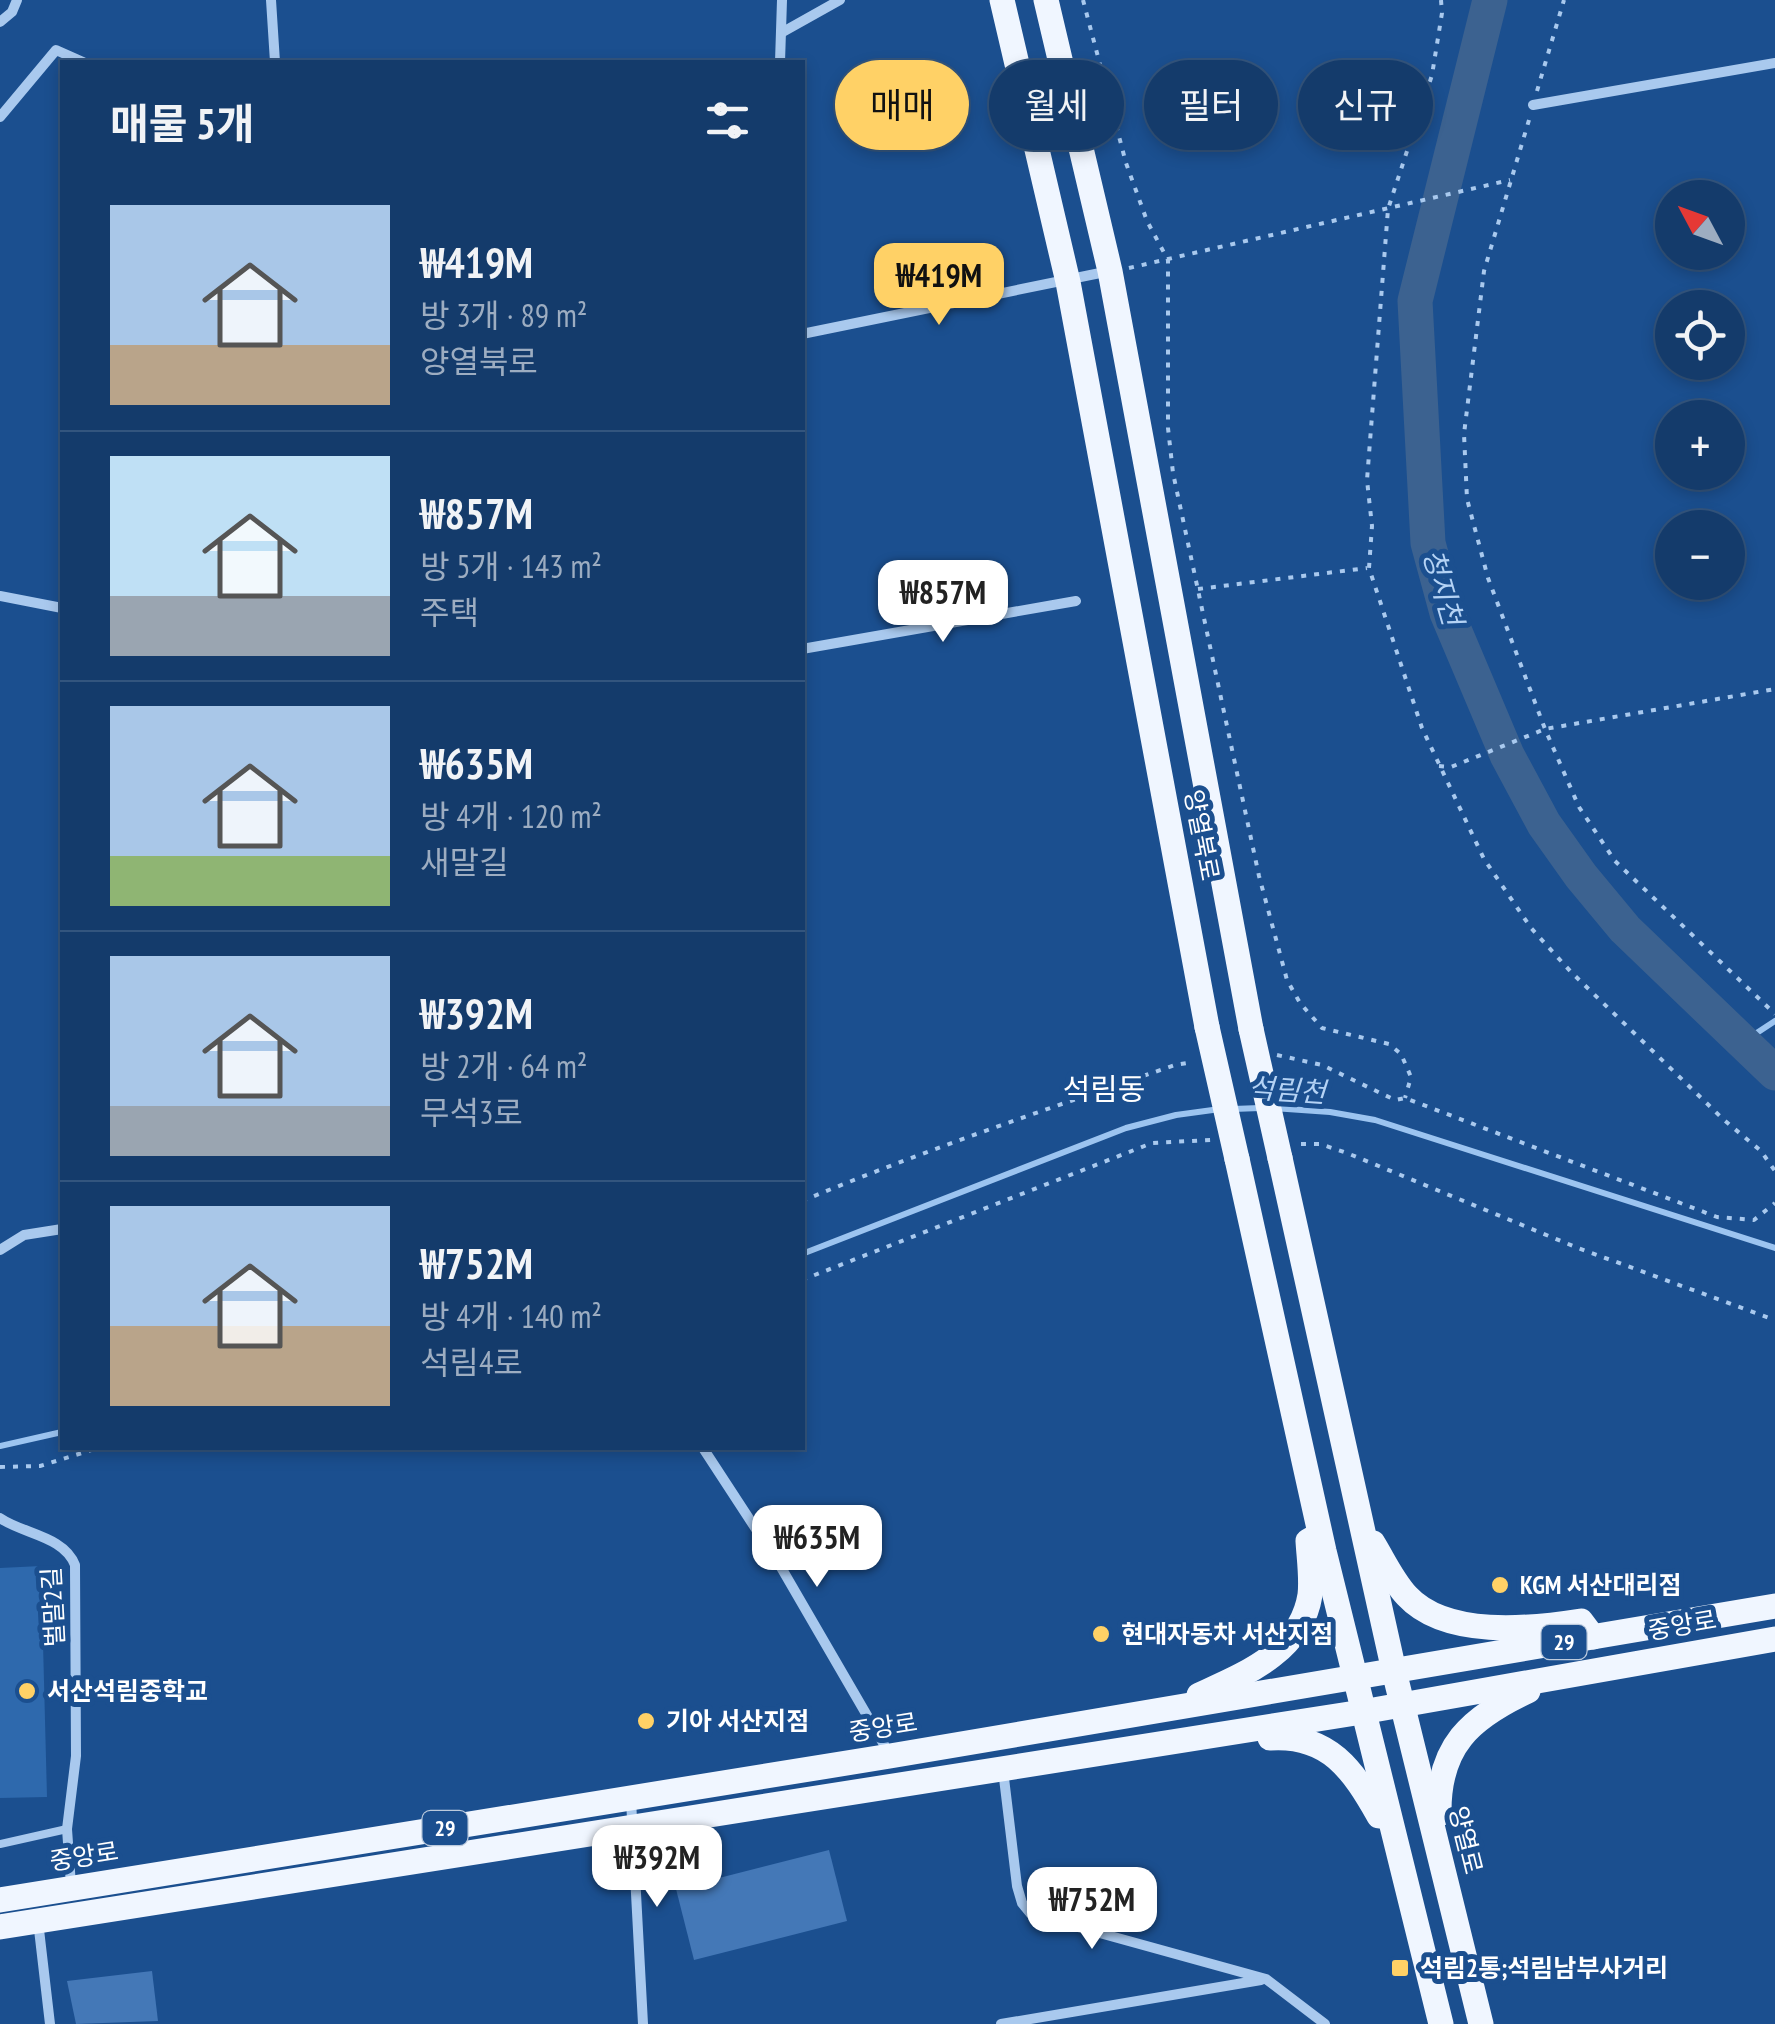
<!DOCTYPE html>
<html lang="ko">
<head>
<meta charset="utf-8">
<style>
	:root { --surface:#143b6b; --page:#1d4271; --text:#f1f3f6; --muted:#9dadc1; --line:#33557e; --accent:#ffd166 }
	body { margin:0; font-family:"PT Sans Narrow","Noto Sans KR",sans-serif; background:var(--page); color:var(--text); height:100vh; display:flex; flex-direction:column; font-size:38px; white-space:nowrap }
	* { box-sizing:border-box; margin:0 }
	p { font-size:32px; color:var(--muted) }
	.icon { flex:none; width:55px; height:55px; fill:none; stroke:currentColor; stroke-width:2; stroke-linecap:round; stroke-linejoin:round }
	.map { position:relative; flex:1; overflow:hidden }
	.drawer { position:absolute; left:60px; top:60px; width:745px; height:1390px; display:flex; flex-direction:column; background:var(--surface); border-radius:0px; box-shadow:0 5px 15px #0003,0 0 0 2px var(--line) }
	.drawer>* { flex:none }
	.guide { position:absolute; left:835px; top:60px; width:790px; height:90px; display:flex; gap:20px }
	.needle { width:65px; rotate:311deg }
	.fabs { position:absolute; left:1655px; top:180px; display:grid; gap:20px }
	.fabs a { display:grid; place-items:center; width:90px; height:90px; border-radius:50%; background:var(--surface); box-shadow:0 5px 15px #0003,0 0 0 2px var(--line); font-size:50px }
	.price { position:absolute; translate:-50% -85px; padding:0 22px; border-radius:20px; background:#fff; color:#222; font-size:32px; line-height:65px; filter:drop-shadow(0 2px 5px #0008) }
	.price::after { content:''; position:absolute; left:50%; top:60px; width:30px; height:22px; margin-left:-15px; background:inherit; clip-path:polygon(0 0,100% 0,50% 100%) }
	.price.active { background:var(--accent); color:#111 }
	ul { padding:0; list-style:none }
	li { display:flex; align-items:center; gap:30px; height:250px; padding:0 50px }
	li+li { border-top:2px solid var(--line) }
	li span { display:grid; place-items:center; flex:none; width:280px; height:200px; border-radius:0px; color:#555 }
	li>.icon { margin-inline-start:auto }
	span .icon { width:120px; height:120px; fill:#fffc; stroke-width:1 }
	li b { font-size:42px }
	h2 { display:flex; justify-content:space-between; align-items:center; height:120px; padding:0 50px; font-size:42px }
	.tag { padding:0 35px; border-radius:45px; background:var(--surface); box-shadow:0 5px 15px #0003,0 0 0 2px var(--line); font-size:35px; line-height:90px }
	.tag.active { background:var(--accent); color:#111 }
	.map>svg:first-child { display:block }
	.green { fill:#2e69ad }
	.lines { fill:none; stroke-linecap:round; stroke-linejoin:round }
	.stream { stroke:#9cc4f0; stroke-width:6 }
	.river { stroke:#3c6290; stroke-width:35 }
	.building { fill:#4478b7 }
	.path { stroke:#a9c9ee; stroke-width:4; stroke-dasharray:5 8; stroke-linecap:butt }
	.service { stroke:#a9c9ee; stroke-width:8 }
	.minor { stroke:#a9c9ee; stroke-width:10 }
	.primary { stroke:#f0f6ff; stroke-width:25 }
	.primary-bridge { stroke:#f0f6ff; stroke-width:25 }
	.poi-dot { fill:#ffd166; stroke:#1b4f8f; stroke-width:4 }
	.labels { text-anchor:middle; stroke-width:10; stroke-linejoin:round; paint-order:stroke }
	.shield { fill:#1b4f8f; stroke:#bbcadd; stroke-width:2.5 }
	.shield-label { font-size:22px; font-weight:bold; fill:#fff }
	.street-label { font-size:25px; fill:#fff; stroke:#1b4f8f }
	.poi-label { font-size:25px; font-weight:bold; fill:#fff; stroke:#1b4f8f; text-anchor:start }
	.water-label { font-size:28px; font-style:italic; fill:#b5d3f5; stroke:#1b4f8f }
	.quarter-label { font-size:30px; fill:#fff; stroke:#1b4f8f }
</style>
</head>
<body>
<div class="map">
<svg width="1775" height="2024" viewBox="0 0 1775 2024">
	<rect width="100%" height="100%" fill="#1b4f8f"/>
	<path class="green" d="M41,1566L47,1797L0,1798V1568Z"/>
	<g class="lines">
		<g class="stream">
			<path d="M1743,1042L1775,1021"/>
			<path d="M1273,1108L1330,1112L1375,1120L1775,1248"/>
			<path d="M1233,1109L1260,1108"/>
			<path d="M802,1254L1126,1128L1176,1115L1220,1109"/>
			<path d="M0,1446L62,1432"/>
		</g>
		<path class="river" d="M1490,0L1415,301L1428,543L1447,613L1507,755L1544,824L1581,876L1625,929L1775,1073"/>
	</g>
	<g class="building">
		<path d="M829,1850L847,1921L694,1960L676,1889Z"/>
		<path d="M152,1971L158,2021L76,2024L67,1981Z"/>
	</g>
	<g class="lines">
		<g class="path">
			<path d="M1083,0L1126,163L1147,221L1168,260V428L1173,473L1259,876L1287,980L1300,1003L1322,1028L1389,1044L1401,1054L1411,1077L1405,1098"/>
			<path d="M1441,0L1442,13L1432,75L1388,209L1367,480L1372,526L1369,568L1422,728L1484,859L1531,928L1571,972L1724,1120L1761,1151L1775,1171"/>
			<path d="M1537,91L1564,0"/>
			<path d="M1529,120L1484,271L1464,434L1467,499L1488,578L1545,729L1579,807L1615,861L1775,1014"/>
			<path d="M1129,268L1510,180"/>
			<path d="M1198,589L1367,568"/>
			<path d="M1439,766L1451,767L1545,729L1775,689"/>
			<path d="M1277,1055L1322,1065L1395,1100L1405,1098L1717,1217L1754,1220L1775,1203"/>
			<path d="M1301,1144H1320L1347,1153L1578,1248L1775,1320"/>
			<path d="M802,1201C925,1150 1050,1108 1175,1065L1193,1062"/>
			<path d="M802,1280L1152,1143L1211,1140"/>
			<path d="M0,1467L40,1466L98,1448"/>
		</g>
		<path class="service" d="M0,1844L67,1829"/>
		<g class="minor">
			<path d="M271,0L275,62"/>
			<path d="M0,22L12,12L17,0"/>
			<path d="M781,33L840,0"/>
			<path d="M780,62L782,0"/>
			<path d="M1533,105L1775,63"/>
			<path d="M0,117L56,50L83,62"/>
			<path d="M802,334L1110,271"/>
			<path d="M0,596L62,608"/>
			<path d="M802,649L1076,601"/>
			<path d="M0,1250L24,1235L62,1229"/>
			<path d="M703,1448L782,1569L890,1755"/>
			<path d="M0,1518C23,1534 64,1536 75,1565L76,1756L67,1829L71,1885"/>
			<path d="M1003,1770L1017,1886L1022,1903L1031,1914L1266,1979L1325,2024"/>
			<path d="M631,1800L643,2024"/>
			<path d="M38,1921L50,2024"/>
			<path d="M1001,2024L1261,1980"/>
		</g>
		<g class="primary">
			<path d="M1002,0L1068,282L1207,1027"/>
			<path d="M1046,0L1110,271L1251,1029"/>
			<path d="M1280,1158L1394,1671L1481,2024"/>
			<path d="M1237,1159L1324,1551L1441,2024"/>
			<path d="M1373,1543C1384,1561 1393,1581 1407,1596C1446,1638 1530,1629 1581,1621L1593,1637"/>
			<path d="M1199,1695C1245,1674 1301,1652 1310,1595C1312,1578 1309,1558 1308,1541L1315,1537"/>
			<path d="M1270,1738C1329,1734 1353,1770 1379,1816"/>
			<path d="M1439,1814C1438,1746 1470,1718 1528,1691"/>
			<path d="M0,1900L890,1756L1775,1606"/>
			<path d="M0,1927L1362,1712L1775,1639"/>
		</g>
		<g class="primary-bridge">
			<path d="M1207,1027L1237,1159"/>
			<path d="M1251,1029L1280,1158"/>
		</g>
	</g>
	<g class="poi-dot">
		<circle cx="1500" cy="1585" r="10"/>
		<circle cx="1101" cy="1634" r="10"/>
		<circle cx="27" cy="1691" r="10"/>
		<circle cx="646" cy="1721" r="10"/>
		<rect x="1390" y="1958" width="20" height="20" rx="5"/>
	</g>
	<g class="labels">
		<g class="shield">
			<rect x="1541.5" y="1625" width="45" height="34" rx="8"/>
			<rect x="422.5" y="1811" width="45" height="34" rx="8"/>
		</g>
		<g class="shield-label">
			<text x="1564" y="1650">29</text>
			<text x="445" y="1836">29</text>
		</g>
		<g class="street-label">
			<text transform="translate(1202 835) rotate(79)" y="9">양열북로</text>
			<text transform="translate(53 1607) rotate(-93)" y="9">벌말2길</text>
			<text transform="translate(1682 1625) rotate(-10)" y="9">중앙로</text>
			<text transform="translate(883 1727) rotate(-9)" y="9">중앙로</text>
			<text transform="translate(1466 1840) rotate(76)" y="9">양열로</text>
			<text transform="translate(84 1856) rotate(-9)" y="9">중앙로</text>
		</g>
		<g class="poi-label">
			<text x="1520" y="1594">KGM 서산대리점</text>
			<text x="1121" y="1643">현대자동차 서산지점</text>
			<text x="47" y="1700">서산석림중학교</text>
			<text x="666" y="1730">기아 서산지점</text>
			<text x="1420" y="1977">석림2통;석림남부사거리</text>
		</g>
		<g class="water-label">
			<text transform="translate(1443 587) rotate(74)" y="10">청지천</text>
			<text transform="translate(1287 1090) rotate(4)" y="10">석림천</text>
		</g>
		<g class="quarter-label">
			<text x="1104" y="1100">석림동</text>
		</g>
	</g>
</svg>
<div class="fabs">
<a><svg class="needle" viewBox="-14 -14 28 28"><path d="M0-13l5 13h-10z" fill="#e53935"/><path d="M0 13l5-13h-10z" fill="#9dadc1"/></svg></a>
<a><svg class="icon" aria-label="locate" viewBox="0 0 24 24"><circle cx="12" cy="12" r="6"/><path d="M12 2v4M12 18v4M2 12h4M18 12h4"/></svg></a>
<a>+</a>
<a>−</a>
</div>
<b class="price active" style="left:939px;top:328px">₩419M</b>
<b class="price" style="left:943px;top:645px">₩857M</b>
<b class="price" style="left:817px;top:1590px">₩635M</b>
<b class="price" style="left:657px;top:1910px">₩392M</b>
<b class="price" style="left:1092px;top:1952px">₩752M</b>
<div class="guide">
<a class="tag active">매매</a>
<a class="tag">월세</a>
<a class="tag">필터</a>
<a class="tag">신규</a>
</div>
<section class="drawer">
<h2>매물 5개<svg class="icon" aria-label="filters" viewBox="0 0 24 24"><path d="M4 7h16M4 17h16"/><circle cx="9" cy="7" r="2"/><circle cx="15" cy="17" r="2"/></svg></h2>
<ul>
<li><span style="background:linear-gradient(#a9c7e8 70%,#b9a48a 0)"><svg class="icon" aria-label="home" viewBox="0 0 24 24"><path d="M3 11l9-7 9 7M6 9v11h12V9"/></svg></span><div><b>₩419M</b><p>방 3개 · 89 m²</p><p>양열북로</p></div></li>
<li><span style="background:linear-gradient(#bfe0f5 70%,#9aa5b1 0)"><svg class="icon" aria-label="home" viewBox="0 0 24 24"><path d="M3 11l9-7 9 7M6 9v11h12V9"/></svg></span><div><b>₩857M</b><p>방 5개 · 143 m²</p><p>주택</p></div></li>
<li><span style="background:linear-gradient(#a9c7e8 75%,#8fb573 0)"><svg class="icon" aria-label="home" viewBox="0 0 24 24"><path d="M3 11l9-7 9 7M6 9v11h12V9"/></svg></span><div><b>₩635M</b><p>방 4개 · 120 m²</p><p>새말길</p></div></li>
<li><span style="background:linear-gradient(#a9c7e8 75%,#9aa5b1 0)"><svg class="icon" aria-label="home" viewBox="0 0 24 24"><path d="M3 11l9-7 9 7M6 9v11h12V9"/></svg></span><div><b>₩392M</b><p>방 2개 · 64 m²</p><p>무석3로</p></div></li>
<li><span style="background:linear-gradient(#a9c7e8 60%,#b9a48a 0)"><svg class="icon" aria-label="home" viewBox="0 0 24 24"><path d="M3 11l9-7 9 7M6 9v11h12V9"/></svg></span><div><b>₩752M</b><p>방 4개 · 140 m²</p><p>석림4로</p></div></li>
</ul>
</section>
</div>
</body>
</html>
